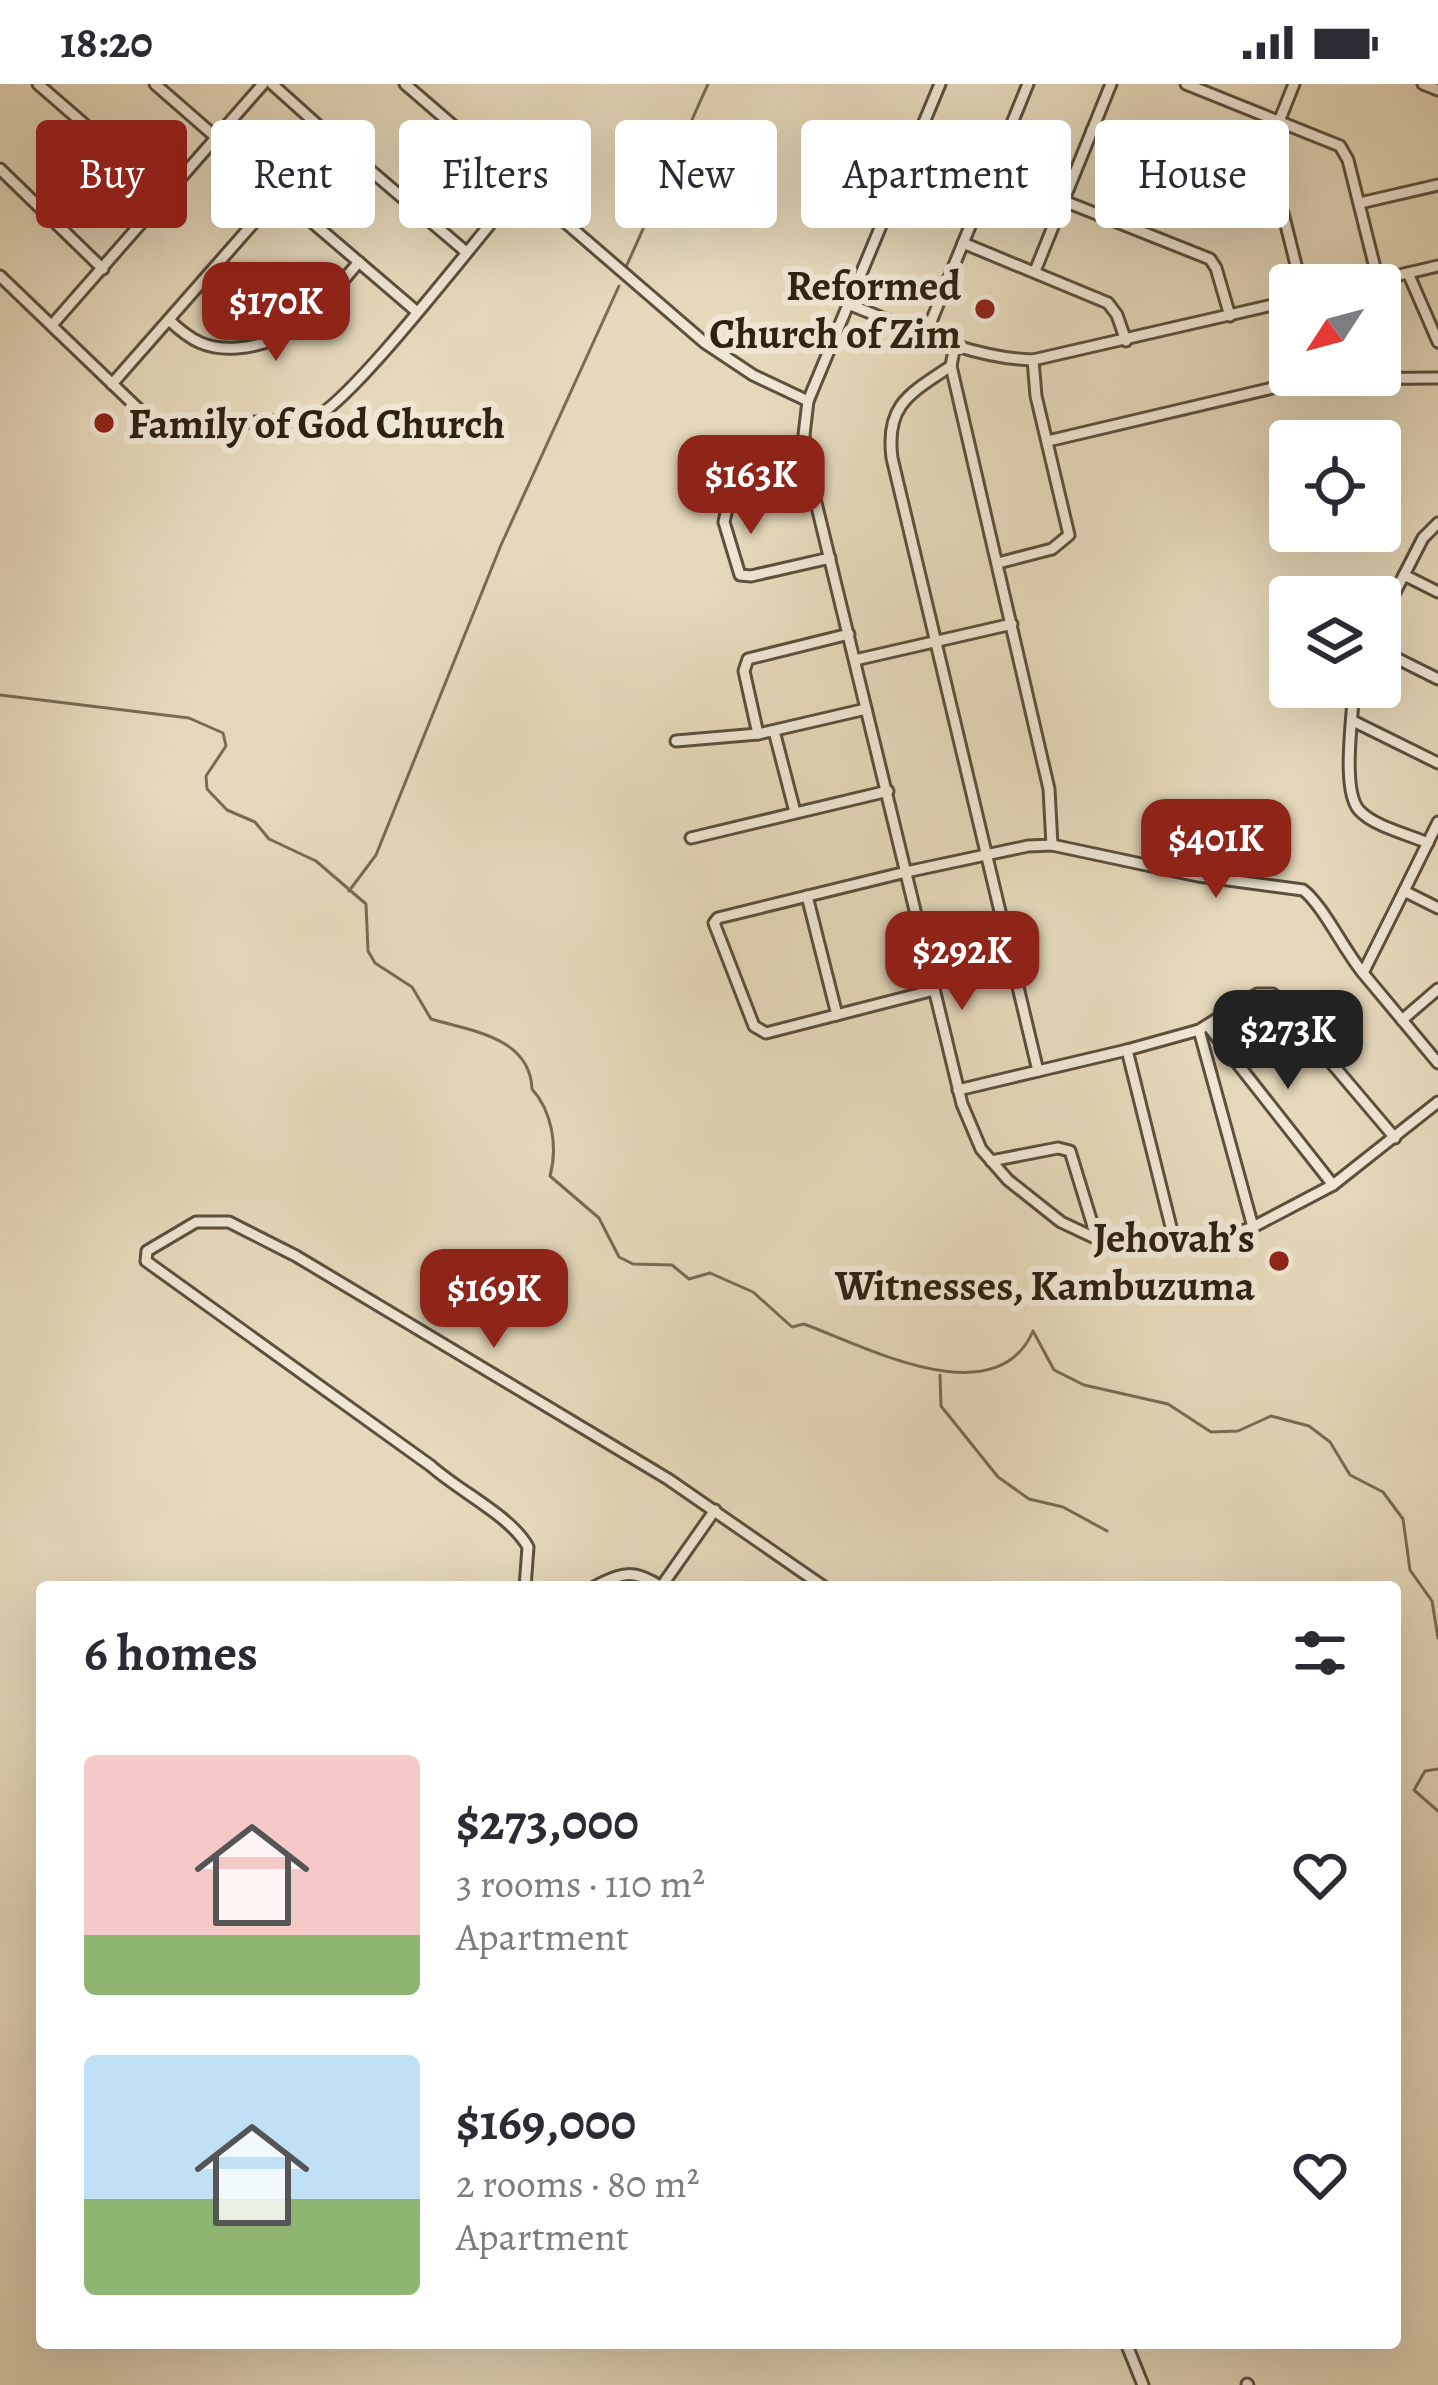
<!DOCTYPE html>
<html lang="en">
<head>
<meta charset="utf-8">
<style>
	:root { --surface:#fff; --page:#f7f7f7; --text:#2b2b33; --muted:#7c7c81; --accent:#8f2418 }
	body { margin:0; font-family:Alegreya,serif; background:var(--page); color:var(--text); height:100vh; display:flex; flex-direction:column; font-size:45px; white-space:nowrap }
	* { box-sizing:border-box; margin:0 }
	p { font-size:39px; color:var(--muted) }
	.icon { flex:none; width:66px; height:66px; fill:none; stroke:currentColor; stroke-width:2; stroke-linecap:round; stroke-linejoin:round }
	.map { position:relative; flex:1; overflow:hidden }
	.sheet { position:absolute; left:36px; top:1497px; width:1365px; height:768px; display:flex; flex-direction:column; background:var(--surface); border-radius:12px; box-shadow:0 12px 48px #0002 }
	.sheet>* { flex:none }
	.hud { position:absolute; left:36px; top:36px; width:1368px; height:108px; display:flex; gap:24px }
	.needle { width:78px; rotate:234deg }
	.fabs { position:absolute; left:1269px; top:180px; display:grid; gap:24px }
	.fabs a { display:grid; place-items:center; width:132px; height:132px; border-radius:12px; background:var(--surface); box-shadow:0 12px 48px #0002; font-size:60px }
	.price { position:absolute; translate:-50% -102px; padding:0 27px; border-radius:24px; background:var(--accent); color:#fff; font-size:39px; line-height:78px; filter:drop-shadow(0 3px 6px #0008) }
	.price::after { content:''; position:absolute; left:50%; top:72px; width:36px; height:27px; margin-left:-18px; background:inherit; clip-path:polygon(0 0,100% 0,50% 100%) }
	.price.active { background:#222; color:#fff }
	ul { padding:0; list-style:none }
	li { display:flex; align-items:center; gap:36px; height:300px; padding:0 48px }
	li span { display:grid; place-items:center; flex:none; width:336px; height:240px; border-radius:12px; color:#555 }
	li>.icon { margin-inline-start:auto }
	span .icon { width:144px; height:144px; fill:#fffc; stroke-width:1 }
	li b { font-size:51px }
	h2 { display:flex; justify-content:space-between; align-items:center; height:144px; padding:0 48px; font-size:51px }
	.tag { padding:0 42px; border-radius:12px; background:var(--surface); box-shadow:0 12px 48px #0002; font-size:42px; line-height:108px }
	.tag.active { background:var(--accent); color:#fff }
	.status { display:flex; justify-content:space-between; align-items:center; height:84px; padding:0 60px; background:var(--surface); direction:ltr }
	.status svg { height:33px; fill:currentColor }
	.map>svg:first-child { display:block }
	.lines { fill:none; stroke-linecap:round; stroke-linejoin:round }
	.stream { stroke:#786b54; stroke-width:3 }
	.minor-casing { stroke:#5d503c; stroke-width:15 }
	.minor { stroke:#efe6d3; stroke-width:9 }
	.poi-dot { fill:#8f2418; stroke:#efe6d3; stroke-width:4.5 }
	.labels { text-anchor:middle; stroke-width:12; stroke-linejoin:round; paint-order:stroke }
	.poi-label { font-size:42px; font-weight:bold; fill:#2f2211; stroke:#efe6d3; text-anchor:end }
</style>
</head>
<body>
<div class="status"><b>18:20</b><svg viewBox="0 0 49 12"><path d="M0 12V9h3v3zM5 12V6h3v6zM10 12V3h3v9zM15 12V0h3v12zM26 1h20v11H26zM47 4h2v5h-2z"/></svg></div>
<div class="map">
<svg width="1438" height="2301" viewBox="0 0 1438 2301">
	<rect width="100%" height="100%" fill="#e6d9bb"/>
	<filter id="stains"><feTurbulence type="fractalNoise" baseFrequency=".00167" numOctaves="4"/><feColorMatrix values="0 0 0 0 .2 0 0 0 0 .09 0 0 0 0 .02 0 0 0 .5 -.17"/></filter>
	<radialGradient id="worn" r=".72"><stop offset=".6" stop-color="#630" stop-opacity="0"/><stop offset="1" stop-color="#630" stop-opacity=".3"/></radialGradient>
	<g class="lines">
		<g class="stream">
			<path d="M626,183L708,0"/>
			<path d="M0,611L189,634L223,649L226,662L206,692L207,705L227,726L255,738L269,755L316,777L366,820L368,867L375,879L412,903L431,935C471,947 530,953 532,1005C552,1027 558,1063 550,1092L599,1134L619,1173L633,1180L672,1181L689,1195L710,1189L753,1208L792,1243L804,1240C864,1262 996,1333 1033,1247L1054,1286L1084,1301L1168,1320L1211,1348L1238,1347L1271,1332L1309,1342L1330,1358L1350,1391L1383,1408L1403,1435L1410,1486L1432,1517L1438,1554"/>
			<path d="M349,807L376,771L501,461L619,202"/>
			<path d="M940,1291L941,1322L998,1393L1029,1415L1063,1423L1107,1447"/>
			<path d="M1438,1685L1425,1687L1414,1706L1438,1727"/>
		</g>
		<defs>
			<g id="minor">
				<path d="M38,0L167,112"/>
				<path d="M155,0L218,55"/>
				<path d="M405,0L705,259L753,291L808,317"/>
				<path d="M940,0L808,317L804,351L811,398L962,1020L981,1065L1008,1096L1061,1138L1097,1155L1139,1162L1202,1161L1253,1143L1333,1101L1438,1018"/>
				<path d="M1186,0L1340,62L1348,76L1378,196"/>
				<path d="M1423,0L1438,6"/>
				<path d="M1280,35L1294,0"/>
				<path d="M1092,46L1274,116L1283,129L1301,201"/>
				<path d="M330,52L465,167"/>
				<path d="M0,85L103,185"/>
				<path d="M278,109L416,227"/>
				<path d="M1064,117L1210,175L1216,184L1230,232"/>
				<path d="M1360,119L1438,101"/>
				<path d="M963,159L1108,219L1117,231L1126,257"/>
				<path d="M1035,187L1111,0"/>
				<path d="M1408,189L1438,258"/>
				<path d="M0,192L152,338L161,343L311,335C347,326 485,143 522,102"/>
				<path d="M1357,201L1438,182"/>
				<path d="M848,220C907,243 968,274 1033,276L1290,217"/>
				<path d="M169,236C191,257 207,266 237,264C298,259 322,220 359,178"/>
				<path d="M52,241L263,0"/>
				<path d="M926,250L1028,0"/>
				<path d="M951,282C911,309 885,320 892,374L1038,987L1127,966"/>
				<path d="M112,300L330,52L272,0"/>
				<path d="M1048,357L1311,295L1438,294"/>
				<path d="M811,398L728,420L724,438L740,491L751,492L830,474"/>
				<path d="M998,479L1052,465L1069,451L1036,312L1033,276"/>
				<path d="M1404,491L1423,454L1438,439"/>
				<path d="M1380,537L1404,491L1438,508"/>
				<path d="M1380,566L1438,595"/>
				<path d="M855,576L1012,540"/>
				<path d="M1354,603C1353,631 1341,706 1359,726C1373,742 1407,750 1428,759"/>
				<path d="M1353,637L1438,679"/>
				<path d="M774,647L795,728"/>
				<path d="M758,650L744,587L748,575L849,550"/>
				<path d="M676,657L758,650L866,625"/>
				<path d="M1438,738L1404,807L1438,824"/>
				<path d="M691,754L888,707"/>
				<path d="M1052,761L1198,792L1303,806C1322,820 1344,866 1363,889"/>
				<path d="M1404,807L1363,889L1438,979"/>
				<path d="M807,812L837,931"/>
				<path d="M934,906L766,949L754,942L714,839L718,834L906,788L1028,762L1052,761L1049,705L951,282L955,261"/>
				<path d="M1402,936L1438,905"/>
				<path d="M1208,942L1333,1101"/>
				<path d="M1199,946L1253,1143"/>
				<path d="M958,1006L1038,987"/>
				<path d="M991,1077L1058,1064L1070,1067L1097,1155"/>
				<path d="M1176,1163L1127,966L1199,946L1257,910H1273L1395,1054"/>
				<path d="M525,1503L528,1463C511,1432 460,1408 431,1382L146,1177L147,1167L196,1138H229L296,1172L668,1395L824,1503"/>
				<path d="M594,1503C621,1488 635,1485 661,1503L715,1426"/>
				<path d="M1126,2259L1143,2301"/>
				<path d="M1247,2300L1248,2301"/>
			</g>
		</defs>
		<use href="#minor" class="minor-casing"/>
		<use href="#minor" class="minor"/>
	</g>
	<g class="poi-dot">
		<circle cx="985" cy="225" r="12"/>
		<circle cx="104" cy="339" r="12"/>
		<circle cx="1279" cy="1177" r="12"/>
	</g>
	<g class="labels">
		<g class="poi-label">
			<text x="961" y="216">Reformed<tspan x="961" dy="48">Church of Zim</tspan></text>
			<text x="128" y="354" text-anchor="start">Family of God Church</text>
			<text x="1255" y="1168">Jehovah’s<tspan x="1255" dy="48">Witnesses, Kambuzuma</tspan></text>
		</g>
	</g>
	<rect width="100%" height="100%" filter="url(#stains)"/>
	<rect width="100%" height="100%" fill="url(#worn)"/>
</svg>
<div class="fabs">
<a><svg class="needle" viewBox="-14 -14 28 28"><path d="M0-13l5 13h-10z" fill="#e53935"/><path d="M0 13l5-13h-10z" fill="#7c7c81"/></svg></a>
<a><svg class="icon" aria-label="locate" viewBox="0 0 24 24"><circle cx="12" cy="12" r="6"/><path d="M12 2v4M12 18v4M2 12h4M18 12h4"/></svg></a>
<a><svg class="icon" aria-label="layers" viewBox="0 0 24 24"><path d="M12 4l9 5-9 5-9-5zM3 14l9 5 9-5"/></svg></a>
</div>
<b class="price" style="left:276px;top:280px">$170K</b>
<b class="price" style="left:751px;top:453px">$163K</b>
<b class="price" style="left:1216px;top:817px">$401K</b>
<b class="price" style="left:962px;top:929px">$292K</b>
<b class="price active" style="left:1288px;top:1008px">$273K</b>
<b class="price" style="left:494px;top:1267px">$169K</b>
<div class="hud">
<a class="tag active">Buy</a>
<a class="tag">Rent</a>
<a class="tag">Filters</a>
<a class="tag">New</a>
<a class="tag">Apartment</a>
<a class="tag">House</a>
</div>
<section class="sheet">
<h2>6 homes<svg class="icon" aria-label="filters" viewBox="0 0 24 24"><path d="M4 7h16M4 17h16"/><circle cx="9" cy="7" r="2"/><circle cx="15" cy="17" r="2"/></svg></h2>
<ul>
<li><span style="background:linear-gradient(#f6c9c9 75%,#8fb573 0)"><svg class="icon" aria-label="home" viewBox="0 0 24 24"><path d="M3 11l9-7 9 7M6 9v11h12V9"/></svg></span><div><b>$273,000</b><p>3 rooms · 110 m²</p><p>Apartment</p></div><svg class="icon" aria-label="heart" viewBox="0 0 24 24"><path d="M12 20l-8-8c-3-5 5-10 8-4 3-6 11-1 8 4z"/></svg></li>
<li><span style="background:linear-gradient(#bfe0f5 60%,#8fb573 0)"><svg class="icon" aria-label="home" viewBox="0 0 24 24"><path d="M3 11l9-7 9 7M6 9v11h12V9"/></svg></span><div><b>$169,000</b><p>2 rooms · 80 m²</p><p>Apartment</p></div><svg class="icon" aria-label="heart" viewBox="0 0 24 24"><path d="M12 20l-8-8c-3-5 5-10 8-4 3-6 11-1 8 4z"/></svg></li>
</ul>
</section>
</div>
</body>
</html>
